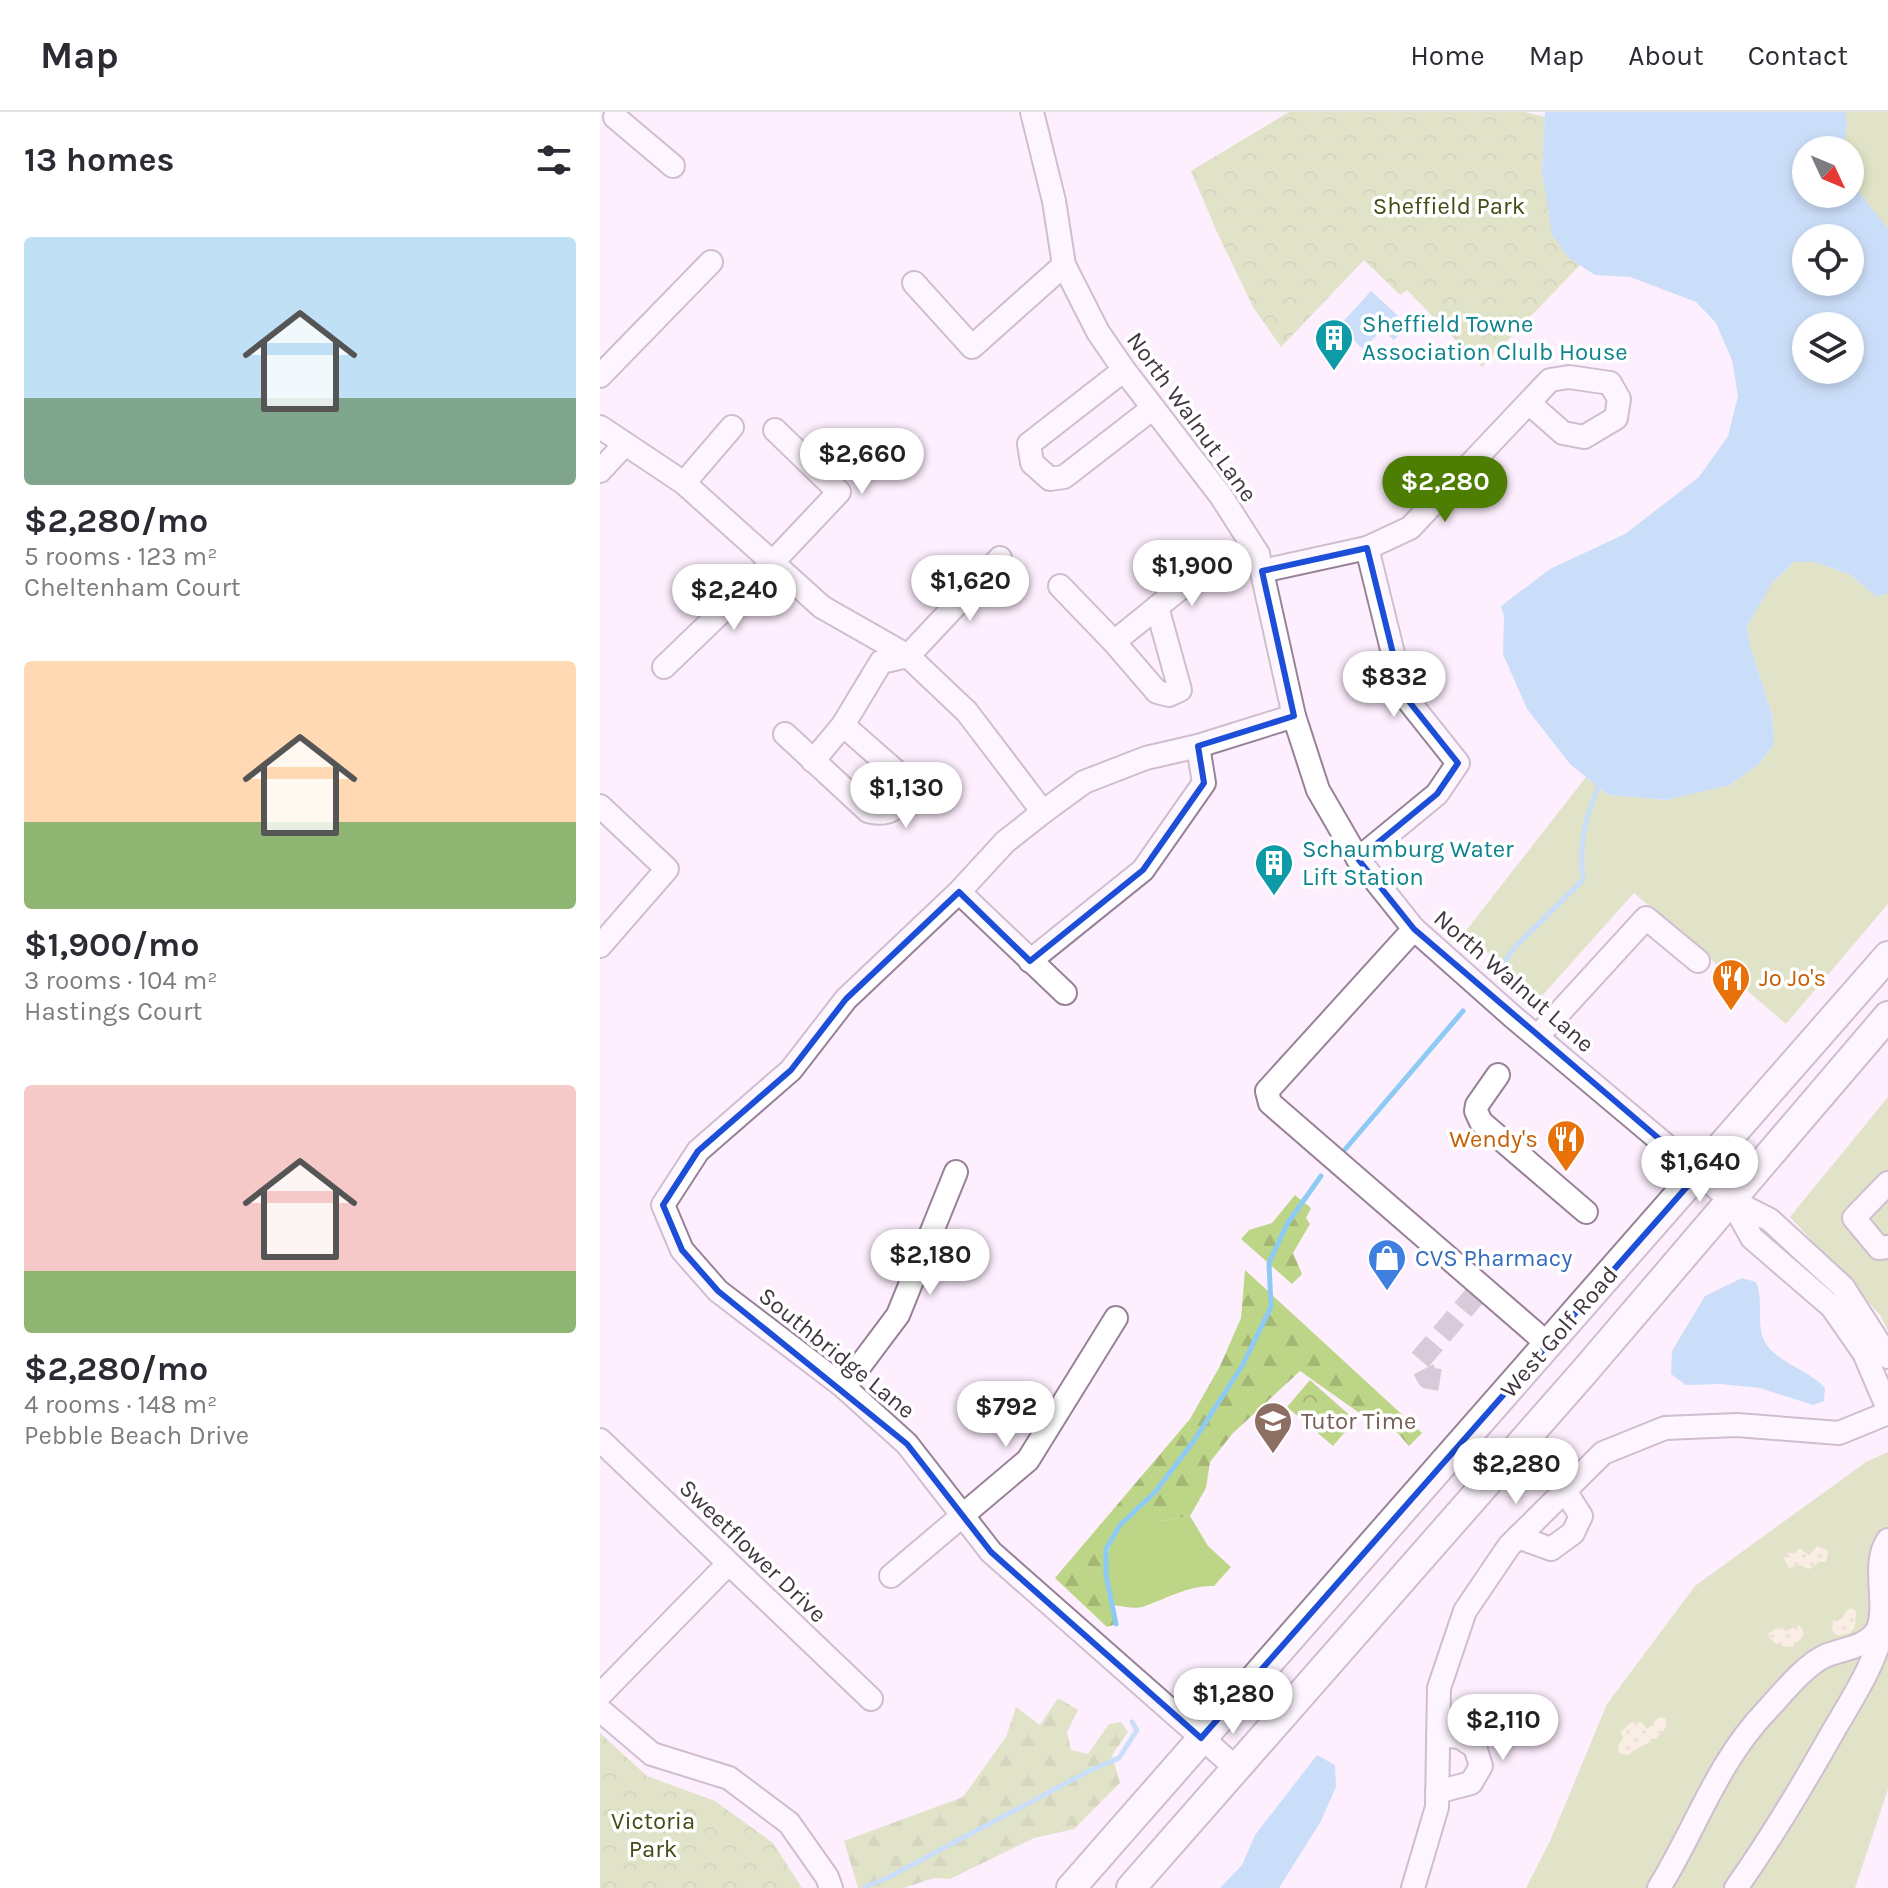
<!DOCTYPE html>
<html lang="en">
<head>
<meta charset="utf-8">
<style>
	:root { --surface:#fff; --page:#f2f2f3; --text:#2b2b33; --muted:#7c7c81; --line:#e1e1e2; --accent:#4e7d04 }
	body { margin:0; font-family:Karla,sans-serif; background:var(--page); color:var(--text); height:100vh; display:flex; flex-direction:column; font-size:30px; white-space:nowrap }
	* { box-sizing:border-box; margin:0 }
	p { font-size:26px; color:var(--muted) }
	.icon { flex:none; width:44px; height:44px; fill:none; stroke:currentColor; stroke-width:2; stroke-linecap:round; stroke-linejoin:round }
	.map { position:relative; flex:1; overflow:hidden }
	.panel { display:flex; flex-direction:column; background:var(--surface); width:600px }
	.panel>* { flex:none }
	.needle { width:52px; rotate:134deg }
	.fabs { position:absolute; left:1192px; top:24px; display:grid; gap:16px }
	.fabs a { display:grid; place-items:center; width:72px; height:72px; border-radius:50%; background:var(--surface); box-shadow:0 4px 12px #0003; font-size:40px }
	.price { position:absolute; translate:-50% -68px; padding:0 18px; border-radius:28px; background:#fff; color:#222; font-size:26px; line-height:52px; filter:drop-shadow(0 2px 4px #0008) }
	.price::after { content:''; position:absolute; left:50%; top:48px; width:24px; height:18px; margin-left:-12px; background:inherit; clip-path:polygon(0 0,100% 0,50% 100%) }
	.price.current { background:var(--accent); color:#fff }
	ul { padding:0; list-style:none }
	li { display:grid; align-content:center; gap:16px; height:424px; padding:0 24px }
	li span { display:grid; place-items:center; height:248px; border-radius:8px; color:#555 }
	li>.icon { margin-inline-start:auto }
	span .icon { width:144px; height:144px; fill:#fffc; stroke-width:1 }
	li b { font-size:34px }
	h2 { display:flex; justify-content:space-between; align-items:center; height:96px; padding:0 24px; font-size:34px }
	header { display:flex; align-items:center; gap:48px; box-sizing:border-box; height:112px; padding:0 40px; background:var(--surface); border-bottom:2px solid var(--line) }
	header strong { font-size:38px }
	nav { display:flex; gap:44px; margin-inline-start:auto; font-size:28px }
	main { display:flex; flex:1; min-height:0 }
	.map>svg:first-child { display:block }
	.green { fill:#bdd586 }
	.forest { fill:url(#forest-firs) }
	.sand { fill:url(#sand-dots) }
	.park { fill:url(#park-crowns) }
	.water { fill:#8ecbf4; fill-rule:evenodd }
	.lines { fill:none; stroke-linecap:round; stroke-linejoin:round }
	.stream { stroke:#8ecbf4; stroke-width:5 }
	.minor-tunnel { stroke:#d8cad8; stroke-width:22; stroke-dasharray:22 11; stroke-linecap:butt }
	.minor-casing { stroke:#988199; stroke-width:26 }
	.major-casing { stroke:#988199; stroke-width:32 }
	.minor { stroke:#fff; stroke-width:22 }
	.major { stroke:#fff; stroke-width:28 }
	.marked { fill:none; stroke:#1d4ed8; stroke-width:6; stroke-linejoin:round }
	.labels { text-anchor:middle; stroke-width:7; stroke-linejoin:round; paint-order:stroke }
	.park-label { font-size:24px; fill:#404e15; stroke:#fff }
	.culture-label { font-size:24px; fill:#0d838f; stroke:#fff; text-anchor:start }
	.street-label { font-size:24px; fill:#413741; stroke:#fff }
	.food-label { font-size:24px; fill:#c56008; stroke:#fff; text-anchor:start }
	.shop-label { font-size:24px; fill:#366cbe; stroke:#fff; text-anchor:start }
	.education-label { font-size:24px; fill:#785e54; stroke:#fff; text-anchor:start }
</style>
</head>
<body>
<header>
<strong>Map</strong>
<nav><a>Home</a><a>Map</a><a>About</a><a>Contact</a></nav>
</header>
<main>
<section class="panel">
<h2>13 homes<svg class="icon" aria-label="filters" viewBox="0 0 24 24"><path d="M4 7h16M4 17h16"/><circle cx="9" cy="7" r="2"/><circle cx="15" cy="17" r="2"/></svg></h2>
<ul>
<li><span style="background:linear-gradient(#bfe0f5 65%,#7fa58c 0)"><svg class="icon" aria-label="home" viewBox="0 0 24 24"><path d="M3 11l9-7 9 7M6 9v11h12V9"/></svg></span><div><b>$2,280/mo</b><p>5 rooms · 123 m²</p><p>Cheltenham Court</p></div></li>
<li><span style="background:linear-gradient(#ffd9b3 65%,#8fb573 0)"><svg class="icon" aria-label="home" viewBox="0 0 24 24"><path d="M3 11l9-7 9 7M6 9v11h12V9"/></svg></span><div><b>$1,900/mo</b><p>3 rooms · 104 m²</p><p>Hastings Court</p></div></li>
<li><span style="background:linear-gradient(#f6c9c9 75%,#8fb573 0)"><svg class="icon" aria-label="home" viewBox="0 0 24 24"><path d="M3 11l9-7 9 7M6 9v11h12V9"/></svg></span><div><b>$2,280/mo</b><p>4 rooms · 148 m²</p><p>Pebble Beach Drive</p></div></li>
</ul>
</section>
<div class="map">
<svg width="1288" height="1776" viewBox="0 0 1288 1776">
	<defs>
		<pattern id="forest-firs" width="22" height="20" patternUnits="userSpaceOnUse" patternTransform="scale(2)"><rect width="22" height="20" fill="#bdd586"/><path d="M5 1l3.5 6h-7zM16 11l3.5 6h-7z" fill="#a4b775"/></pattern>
		<pattern id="sand-dots" width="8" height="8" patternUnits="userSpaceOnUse" patternTransform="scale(2)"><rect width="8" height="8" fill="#f4ebc5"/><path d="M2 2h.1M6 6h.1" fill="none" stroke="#d2caaa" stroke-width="1.8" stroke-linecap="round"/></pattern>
		<pattern id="park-crowns" width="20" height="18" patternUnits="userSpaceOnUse" patternTransform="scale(2)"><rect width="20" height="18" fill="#bdd586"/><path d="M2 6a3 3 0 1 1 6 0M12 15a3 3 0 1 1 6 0" fill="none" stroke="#a4b775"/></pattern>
	</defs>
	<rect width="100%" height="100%" fill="#feeffe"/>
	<g class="green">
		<path d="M1245,0H1288V118L1250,69V38H1243Z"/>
		<path d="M1194,450H1214L1249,462L1277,485L1288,481V792L1186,912L1034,781L940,886L865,820L986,665L1008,683L1066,688L1130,673L1159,652L1174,632L1172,603L1151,537L1147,514L1154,499L1173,470Z"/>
		<path d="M1288,985V1219L1280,1203L1190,1105Z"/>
		<path d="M1288,1340V1677L1255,1776H926L950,1729L1007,1592L1095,1474L1266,1350Z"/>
		<path d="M541,1393L563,1409L590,1404L608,1434L631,1455L614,1474C590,1473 567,1486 545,1494C536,1498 522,1494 512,1493C502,1445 504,1428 541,1393Z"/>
	</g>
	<g class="forest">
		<path d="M695,1083L711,1096L706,1106L710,1112L693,1141L702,1162L692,1172L641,1127L649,1118L672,1111Z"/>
		<path d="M645,1158L822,1321L809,1334L788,1310L771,1301L758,1300L700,1259L633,1321L610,1350L606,1376L590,1404L563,1409L541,1394C494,1436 504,1455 516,1512L507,1515L455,1466L590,1307L620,1254L641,1206Z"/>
		<path d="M458,1586L478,1598L467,1620L471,1638L488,1642L509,1612L521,1610L528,1620L512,1643L520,1671L474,1717L434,1726L350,1767L334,1766L303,1776H258L244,1729L363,1685L406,1625L416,1595L440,1613Z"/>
	</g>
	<g class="sand">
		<path d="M1217,1434L1228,1439L1226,1450H1219L1209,1457L1200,1453L1189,1456L1184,1447L1188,1441H1194L1200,1437L1209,1443Z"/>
		<path d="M1251,1496L1256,1499L1255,1515L1250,1521L1236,1524L1232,1517L1233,1508L1242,1507L1245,1500Z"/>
		<path d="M1180,1514L1186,1519L1196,1514H1200L1205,1523L1192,1535C1182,1535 1172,1532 1168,1522Z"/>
		<path d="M1059,1605L1065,1606L1067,1611C1062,1629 1041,1632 1028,1643L1019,1641L1018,1634L1023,1626L1021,1620L1030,1611L1041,1610L1047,1617Z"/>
	</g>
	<g class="park">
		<path d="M689,0H925L945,5L942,59L970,147L980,153L882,255L807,178L800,183L764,148L681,235L653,195L617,120L591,59Z"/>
		<path d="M710,1268L755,1308L733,1334L687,1295Z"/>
		<path d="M0,1621L47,1664L115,1689L173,1731L202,1776H0Z"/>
	</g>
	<g class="water">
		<path d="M945,0H1245L1247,14L1243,38H1206V82H1250V69L1288,117V481L1277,485L1249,462L1214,450H1194L1173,470L1147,514L1151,537L1172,603L1174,632L1159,652L1130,673L1066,688L1008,683L970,652L927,597L903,542L904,504L901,494L950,457L1025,422L1099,365L1128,324L1138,284L1132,248L1116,211L1096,190L1030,165L995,163L970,147L952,123L942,59ZM1250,126V170H1206V126ZM1250,214V258H1206V214Z"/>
		<path d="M771,179L808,213L794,228L782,218L763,237L739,214Z"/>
		<path d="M1142,1166L1156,1170C1164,1188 1156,1211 1164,1228C1175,1251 1209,1257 1225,1276L1224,1289L1213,1293L1160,1276L1120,1272L1086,1273L1071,1262L1072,1239L1105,1184Z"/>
		<path d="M717,1643L735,1653L736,1675L721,1709L679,1776H620L642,1753L655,1723Z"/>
	</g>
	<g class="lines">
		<g class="stream">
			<path d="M903,851L915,835L983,768C979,728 985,705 1001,668"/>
			<path d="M742,1041L863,899"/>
			<path d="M516,1512L506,1463V1437L520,1413L555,1380L593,1330L642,1254L671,1195L669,1151L687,1112L721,1064"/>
			<path d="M265,1775L287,1766L491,1658L519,1646L537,1618L532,1610"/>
		</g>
		<path class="minor-tunnel" d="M840,1268L828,1266L819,1249L882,1175"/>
		<defs>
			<g id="minor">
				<path d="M432,0L454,89L464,153L498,220L524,258L621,384L658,442L694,604L718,678L758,747L814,817L912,904L1131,1088L1170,1108L1243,1175L1288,1245"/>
				<path d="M15,5L73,54"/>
				<path d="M314,171L372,235L464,153"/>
				<path d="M524,258L429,332L432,351L450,367L464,365L553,296"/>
				<path d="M0,264L111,150"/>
				<path d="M0,315L84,371L222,495L308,544L367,600L443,700"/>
				<path d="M0,359L25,332"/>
				<path d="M84,371L132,315"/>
				<path d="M662,459L767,436L810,416L950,268L969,265L1010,271L1019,287L1016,306L984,325L963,321L929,291"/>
				<path d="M460,474L514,530L557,580L569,583L580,578L557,495"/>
				<path d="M514,530L593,466L658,442"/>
				<path d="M64,555L172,451L239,380L175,318"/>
				<path d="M185,622L268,699C291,706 300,692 316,677L243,613"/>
				<path d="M213,649L243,613L281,550L308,544L400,446"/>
				<path d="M0,694L67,757L0,834"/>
				<path d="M758,747L837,682L858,651L803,582L767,436"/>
				<path d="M359,780L465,881"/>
				<path d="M814,817L667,979L670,991L949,1233"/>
				<path d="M430,849L543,758L604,671L598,634"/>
				<path d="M937,925L1046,806L1098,849"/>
				<path d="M898,963L877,993L876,999L881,1010L986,1100"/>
				<path d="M1288,1071L1254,1106L1279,1136L1288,1135"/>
				<path d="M1131,1088L1152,1126L1232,1195L1264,1241L1288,1297"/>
				<path d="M244,1275L298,1203L356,1060"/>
				<path d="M0,1328L271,1587"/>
				<path d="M918,1425L951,1437L973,1421L981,1404L965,1379"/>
				<path d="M291,1464L428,1348L516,1206"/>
				<path d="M0,1583L128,1452"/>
				<path d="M0,1598L52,1642L129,1666L189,1711L227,1765L231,1776"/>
				<path d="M636,1656L391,1440L307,1332L244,1275L118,1179L82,1138L63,1093L98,1039L191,958L246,887L359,780L405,730L443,700L484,670L546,646L598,634L694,604"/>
				<path d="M837,1680L871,1671L881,1654L875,1635L860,1625L838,1623"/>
				<path d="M813,1776L837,1695L839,1576L865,1499L909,1434L1003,1341L1065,1316L1137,1313L1239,1321L1288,1301"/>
				<path d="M1059,1776C1096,1716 1117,1650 1167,1598C1182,1582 1205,1553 1225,1544C1244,1536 1267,1536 1278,1517C1288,1489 1271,1453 1288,1428"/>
				<path d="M1136,1776C1172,1725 1203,1673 1234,1618C1253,1585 1276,1551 1284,1512"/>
			</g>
			<g id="major">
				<path d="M471,1776L1288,844"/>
				<path d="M531,1776L984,1260L1288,904"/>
			</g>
		</defs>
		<use href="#minor" class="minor-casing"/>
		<use href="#major" class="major-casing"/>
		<use href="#minor" class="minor"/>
		<use href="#major" class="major"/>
	</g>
	<path d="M0 0H1288V1776H0ZM767,436L803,582L858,651L837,682L758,747L814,817L1099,1061L601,1626L391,1440L307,1332L118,1179L82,1138L63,1093L98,1039L191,958L246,887L359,780L430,849L543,758L604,671L598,634L694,604L662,459Z" fill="#feeffe" fill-opacity=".55" fill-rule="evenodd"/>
	<path class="marked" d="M767,436L803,582L858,651L837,682L758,747L814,817L1099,1061L601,1626L391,1440L307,1332L118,1179L82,1138L63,1093L98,1039L191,958L246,887L359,780L430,849L543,758L604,671L598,634L694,604L662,459Z"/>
	<defs>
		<symbol id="building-pin" viewBox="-11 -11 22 30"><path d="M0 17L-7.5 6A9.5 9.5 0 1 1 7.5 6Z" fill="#0f9aa8" stroke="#fff"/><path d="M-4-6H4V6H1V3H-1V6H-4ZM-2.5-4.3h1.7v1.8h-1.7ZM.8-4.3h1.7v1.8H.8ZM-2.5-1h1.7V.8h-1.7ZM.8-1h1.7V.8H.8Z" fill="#fff"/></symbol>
		<symbol id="restaurant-pin" viewBox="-11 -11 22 30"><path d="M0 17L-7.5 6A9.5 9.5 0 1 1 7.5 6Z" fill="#e8710a" stroke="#fff"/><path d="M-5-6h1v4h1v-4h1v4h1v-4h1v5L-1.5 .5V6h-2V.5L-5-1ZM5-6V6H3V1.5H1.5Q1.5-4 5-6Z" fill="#fff"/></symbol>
		<symbol id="shop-pin" viewBox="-11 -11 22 30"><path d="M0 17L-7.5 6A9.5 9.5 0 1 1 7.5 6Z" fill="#3f7fe0" stroke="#fff"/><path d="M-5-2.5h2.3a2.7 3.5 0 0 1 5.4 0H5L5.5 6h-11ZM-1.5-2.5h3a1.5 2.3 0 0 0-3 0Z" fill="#fff"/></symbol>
		<symbol id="school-pin" viewBox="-11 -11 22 30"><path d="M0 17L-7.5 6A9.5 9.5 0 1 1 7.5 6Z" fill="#8d6e63" stroke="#fff"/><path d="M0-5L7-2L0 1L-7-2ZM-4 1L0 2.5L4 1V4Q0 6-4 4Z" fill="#fff"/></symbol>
	</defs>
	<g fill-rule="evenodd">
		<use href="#building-pin" x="712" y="204" width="44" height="60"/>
		<use href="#building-pin" x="652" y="729" width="44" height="60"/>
		<use href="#restaurant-pin" x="1109" y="844" width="44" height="60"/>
		<use href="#restaurant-pin" x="944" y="1005" width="44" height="60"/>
		<use href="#shop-pin" x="765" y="1124" width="44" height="60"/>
		<use href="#school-pin" x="651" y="1287" width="44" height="60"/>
	</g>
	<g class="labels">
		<g class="park-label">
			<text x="849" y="102">Sheffield Park</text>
			<text x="53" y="1717">Victoria<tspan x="53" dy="28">Park</tspan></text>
		</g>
		<g class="culture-label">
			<text x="762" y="220">Sheffield Towne<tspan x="762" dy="28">Association Clulb House</tspan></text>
			<text x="702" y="745">Schaumburg Water<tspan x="702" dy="28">Lift Station</tspan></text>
		</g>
		<g class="street-label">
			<text transform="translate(592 305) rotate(54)" y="8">North Walnut Lane</text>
			<text transform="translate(914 869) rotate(41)" y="8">North Walnut Lane</text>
			<text transform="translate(959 1220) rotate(-49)" y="8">West Golf Road</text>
			<text transform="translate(237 1241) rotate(39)" y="8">Southbridge Lane</text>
			<text transform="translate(153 1439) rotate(44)" y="8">Sweetflower Drive</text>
		</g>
		<g class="food-label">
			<text x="1159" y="874">Jo Jo's</text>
			<text x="938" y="1035" text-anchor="end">Wendy's</text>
		</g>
		<g class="shop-label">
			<text x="815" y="1154">CVS Pharmacy</text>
		</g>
		<g class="education-label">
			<text x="701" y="1317">Tutor Time</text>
		</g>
	</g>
</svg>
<div class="fabs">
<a><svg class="needle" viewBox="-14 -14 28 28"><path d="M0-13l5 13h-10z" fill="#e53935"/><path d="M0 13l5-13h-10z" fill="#7c7c81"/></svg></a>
<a><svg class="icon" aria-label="locate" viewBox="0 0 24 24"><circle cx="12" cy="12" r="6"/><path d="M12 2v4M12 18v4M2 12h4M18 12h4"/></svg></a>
<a><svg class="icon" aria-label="layers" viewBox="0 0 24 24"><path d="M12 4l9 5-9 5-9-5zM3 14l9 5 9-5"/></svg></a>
</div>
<b class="price" style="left:262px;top:384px">$2,660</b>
<b class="price current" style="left:845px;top:412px">$2,280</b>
<b class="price" style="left:592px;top:496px">$1,900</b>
<b class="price" style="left:370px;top:511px">$1,620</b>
<b class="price" style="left:134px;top:520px">$2,240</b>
<b class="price" style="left:794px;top:607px">$832</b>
<b class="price" style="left:306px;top:718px">$1,130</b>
<b class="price" style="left:1100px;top:1092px">$1,640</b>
<b class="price" style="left:330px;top:1185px">$2,180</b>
<b class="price" style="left:406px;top:1337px">$792</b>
<b class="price" style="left:916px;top:1394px">$2,280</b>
<b class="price" style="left:633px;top:1624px">$1,280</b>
<b class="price" style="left:903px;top:1650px">$2,110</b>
</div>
</main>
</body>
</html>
